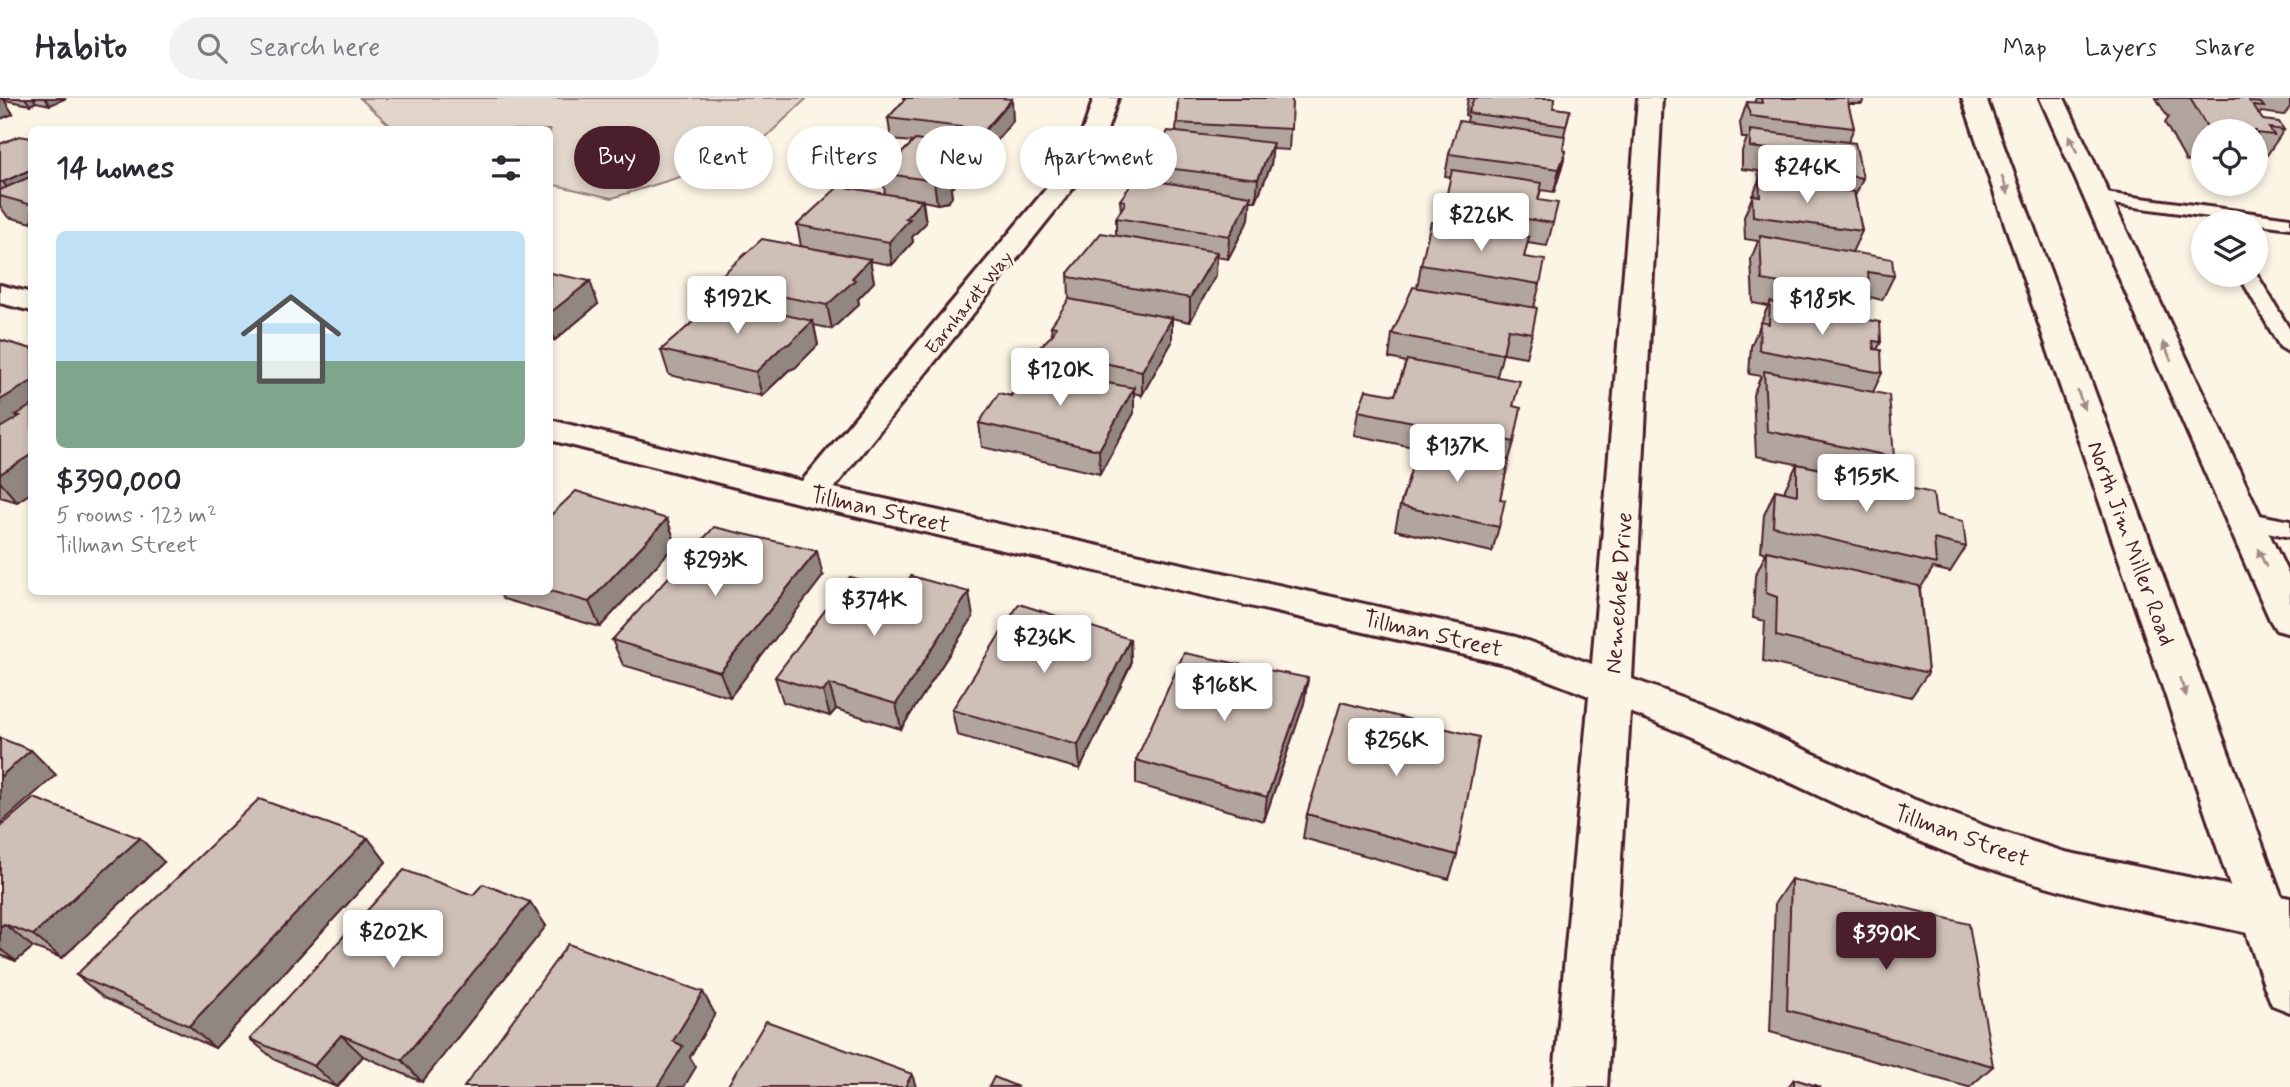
<!DOCTYPE html>
<html lang="en">
<head>
<meta charset="utf-8">
<style>
	:root { --surface:#fff; --page:#f2f2f3; --text:#2b2b33; --muted:#7c7c81; --line:#e1e1e2; --accent:#4a1f2b }
	body { margin:0; font-family:Mynerve,sans-serif; background:var(--page); color:var(--text); height:100vh; display:flex; flex-direction:column; font-size:26px; white-space:nowrap }
	* { box-sizing:border-box; margin:0 }
	p { font-size:23px; color:var(--muted) }
	.icon { flex:none; width:38px; height:38px; fill:none; stroke:currentColor; stroke-width:2; stroke-linecap:round; stroke-linejoin:round }
	.map { position:relative; flex:1; overflow:hidden }
	.panel { position:absolute; left:28px; top:28px; width:525px; height:469px; display:flex; flex-direction:column; background:var(--surface); border-radius:10px; box-shadow:0 4px 10px #0003 }
	.panel>* { flex:none }
	.top-card { position:absolute; left:574px; top:28px; width:665px; height:63px; display:flex; gap:14px }
	.tools { position:absolute; left:2191px; top:21px; display:grid; gap:14px }
	.tools a { display:grid; place-items:center; width:77px; height:77px; border-radius:50%; background:var(--surface); box-shadow:0 4px 10px #0003; font-size:35px }
	.price { position:absolute; translate:-50% -60px; padding:0 16px; border-radius:7px; background:#fff; color:#222; font-size:23px; line-height:46px; filter:drop-shadow(0 2px 4px #0008) }
	.price::after { content:''; position:absolute; left:50%; top:42px; width:21px; height:16px; margin-left:-10px; background:inherit; clip-path:polygon(0 0,100% 0,50% 100%) }
	.price.active { background:var(--accent); color:#fff }
	ul { padding:0; list-style:none }
	li { display:grid; align-content:center; gap:14px; height:371px; padding:0 28px }
	li span { display:grid; place-items:center; height:217px; border-radius:10px; color:#555 }
	li>.icon { margin-inline-start:auto }
	span .icon { width:126px; height:126px; fill:#fffc; stroke-width:1 }
	li b { font-size:30px }
	h2 { display:flex; justify-content:space-between; align-items:center; height:84px; padding:0 28px; font-size:30px }
	.tag { padding:0 24px; border-radius:32px; background:var(--surface); box-shadow:0 4px 10px #0003; font-size:24px; line-height:63px }
	.tag.active { background:var(--accent); color:#fff }
	header { display:flex; align-items:center; gap:42px; box-sizing:border-box; height:98px; padding:0 35px; background:var(--surface); border-bottom:2px solid var(--line) }
	header strong { font-size:33px }
	nav { display:flex; gap:38px; margin-inline-start:auto; font-size:24px }
	.search { width:490px; height:63px; background:var(--page); display:flex; align-items:center; gap:18px; box-sizing:border-box; padding:0 24px; border-radius:38px; color:var(--muted); font-size:26px }
	.map>svg:first-child { display:block }
	.green { fill:#e2d5ca; stroke:#967a7a; stroke-width:2 }
	.lines { fill:none; stroke-linecap:round; stroke-linejoin:round }
	.service-casing { stroke:#4a1f2b; stroke-width:6 }
	.minor-casing { stroke:#4a1f2b; stroke-width:6 }
	.secondary-casing { stroke:#4a1f2b; stroke-width:6 }
	.service { fill:#fcf5e5; fill-rule:evenodd }
	.minor { fill:#fcf5e5; fill-rule:evenodd }
	.secondary { fill:#fcf5e5; fill-rule:evenodd }
	.wall { fill:#b2a59d; stroke:#4a1f2b; stroke-width:2 }
	.shaded-wall { fill:#918680; stroke:#4a1f2b; stroke-width:2 }
	.building { fill:#cfc0b7; stroke:#4a1f2b; stroke-width:2 }
	.oneway { fill:#a38a88 }
	.labels { text-anchor:middle; stroke-width:5; stroke-linejoin:round; paint-order:stroke }
	.far-street-label { font-size:19px; fill:#4a1f2b; stroke:#fcf5e5 }
	.street-label { font-size:23px; fill:#4a1f2b; stroke:#fcf5e5 }
</style>
</head>
<body>
<header>
<strong>Habito</strong>
<div class="search"><svg class="icon" aria-label="search" viewBox="0 0 24 24"><circle cx="10" cy="10" r="6"/><path d="M15 15l6 6"/></svg>Search here</div>
<nav><a>Map</a><a>Layers</a><a>Share</a></nav>
</header>
<div class="map">
<svg width="2290" height="989" viewBox="0 0 2290 989">
	<rect width="100%" height="100%" fill="#fcf5e5"/>
	<filter id="ink" filterUnits="userSpaceOnUse"><feTurbulence type="fractalNoise" baseFrequency=".0143" numOctaves="2"/><feDisplacementMap in="SourceGraphic" scale="14" xChannelSelector="R" yChannelSelector="G"/><feConvolveMatrix kernelMatrix="1 2 1 2 8 2 1 2 1" color-interpolation-filters="sRGB"/></filter>
	<g filter="url(#ink)">
		<path class="green" d="M360,0H807L745,59L612,100L550,86V32L394,31Z"/>
		<g class="lines">
			<defs>
				<g id="service">
					<path d="M2097,94L2290,120V130L2091,103L2089,99L2091,95Z"/>
					<path d="M2256,175L2290,232V255L2280,249L2239,177Z"/>
					<path d="M2244,414L2290,423V439L2236,427L2232,422L2236,417Z"/>
				</g>
				<g id="minor">
					<path d="M1094,0H1118L1104,41L1082,79L834,390L1516,539L1592,566L1638,0H1662L1632,581L1725,615L1910,700L1990,730L2065,754L2290,800V844C2181,820 2070,801 1966,762C1851,718 1744,658 1630,614L1607,989H1553L1589,598L1509,567L810,408L550,342V322L802,383L1046,91L1080,41Z"/>
					<path d="M0,187L32,195V213L0,205Z"/>
				</g>
				<g id="secondary">
					<path d="M1962,0H1986L2290,821V914L2272,907L2265,890Z"/>
					<path d="M2040,0H2064L2290,480V536L2276,532L2270,522Z"/>
				</g>
			</defs>
			<use href="#service" class="service-casing"/>
			<use href="#minor" class="minor-casing"/>
			<use href="#secondary" class="secondary-casing"/>
			<use href="#service" class="service"/>
			<use href="#minor" class="minor"/>
			<use href="#secondary" class="secondary"/>
		</g>
		<g class="wall">
			<path d="M0,0H66L50,7L36,4L30,7L4,2L13,16L0,21Z"/>
			<path d="M902,0H1005L1013,23L987,54L967,51L969,72L951,91L952,99L948,104L937,106L923,103L926,125L912,139L913,144L892,167L870,163L874,184L858,201L859,206L832,231L814,227L818,247L795,270L789,272L762,298L669,277L661,252L718,203L713,185L801,148L797,127L885,96L882,75L913,44L891,42L888,20L905,1Z"/>
			<path d="M1178,0H1292L1289,52L1272,51L1271,67L1256,103H1250L1249,121L1228,161L1216,159V177L1190,224L1172,220V244L1142,297L1134,295V315L1100,376L982,349L979,325L1039,272L1038,251L1052,238L1051,228L1070,202L1069,199L1068,175L1116,137V120L1121,113L1120,102L1149,82V68L1176,34Z"/>
			<path d="M1468,0H1555L1553,10L1570,12L1564,37L1563,51L1566,53L1560,75L1554,94L1541,92L1538,102L1553,125L1547,148L1527,145L1524,159L1540,186L1534,209L1532,235L1526,259L1503,255L1497,278L1514,308V344L1507,368L1500,401L1499,429L1492,454L1395,432L1400,408L1418,350L1354,337L1358,313L1395,297L1406,264L1389,260L1392,236L1417,190L1421,167L1441,125L1451,79L1445,78L1449,56L1467,24L1468,18L1465,17Z"/>
			<path d="M1756,0H1864L1862,6H1848L1854,30L1848,44L1863,80L1855,98L1862,133L1852,154L1894,178L1882,202L1870,199L1861,221L1881,244L1877,252L1882,275L1873,294L1894,359L1881,383L1756,358L1753,297L1761,278L1749,276L1751,248L1768,208L1753,205L1751,161L1758,143L1745,141L1744,119L1759,82L1758,73L1742,71V53L1747,40H1742L1740,25L1747,4L1754,5Z"/>
			<path d="M2156,0H2290V9L2284,17L2261,14L2259,17L2263,22L2284,32L2261,66H2256V33H2203V66L2186,63L2165,25L2169,19L2167,18Z"/>
			<path d="M32,40V125L8,119L0,108V46Z"/>
			<path d="M550,175L598,206L555,242H550Z"/>
			<path d="M0,242L32,251V394L17,404L0,399Z"/>
			<path d="M1797,366L1936,417L1966,449L1950,474L1933,470L1920,491L1928,575L1911,599L1763,563L1765,523L1753,520L1755,478L1766,455L1761,453L1764,417L1775,392L1785,394V391Z"/>
			<path d="M667,421L676,446L600,529L503,501L499,494H550Z"/>
			<path d="M823,478L730,599L623,567L612,542Z"/>
			<path d="M896,491L897,498L973,519L901,631L836,611L830,618L783,604L775,579Z"/>
			<path d="M1130,541L1131,566L1080,671L957,637L952,612Z"/>
			<path d="M1308,580L1304,605L1264,723L1136,686V662Z"/>
			<path d="M1307,716L1457,757L1449,781L1303,740Z"/>
			<path d="M0,729L164,764L62,860L33,849L16,863L0,857Z"/>
			<path d="M368,740L386,764L215,950L104,900L76,877Z"/>
			<path d="M1791,781L1993,968L1970,989H1968L1770,934L1775,805Z"/>
			<path d="M473,797L530,804L546,828L422,984L363,958L338,989H336L275,962L250,941Z"/>
			<path d="M1794,981L1820,989H1788Z"/>
		</g>
		<g class="shaded-wall">
			<path d="M0,0H3L13,16L0,21Z"/>
			<path d="M25,0H33L36,4L30,7Z"/>
			<path d="M45,0H66L50,7Z"/>
			<path d="M1012,1L1013,23L987,54L985,32Z"/>
			<path d="M1273,45L1271,67L1256,103L1258,81Z"/>
			<path d="M967,50L969,72L951,91L952,99L948,104L937,106L934,83Z"/>
			<path d="M1566,53L1560,75L1554,94L1559,71Z"/>
			<path d="M32,71V101L16,102L3,84Z"/>
			<path d="M1251,98L1249,121L1228,161L1229,138Z"/>
			<path d="M922,102L926,125L912,139L913,144L892,167L889,144L905,121Z"/>
			<path d="M1217,154L1216,177L1190,224V200Z"/>
			<path d="M870,161L874,184L858,201L859,206L832,231L827,207Z"/>
			<path d="M590,183L598,206L555,242L550,228V215Z"/>
			<path d="M1172,220V244L1142,297V273Z"/>
			<path d="M813,223L818,247L795,270L789,272L762,298L756,274L783,248Z"/>
			<path d="M32,283V319L16,317L22,324L0,338V302Z"/>
			<path d="M1134,290V315L1100,376L1099,352Z"/>
			<path d="M32,356V394L17,404L0,384V376Z"/>
			<path d="M667,421L676,446L600,529L589,504Z"/>
			<path d="M817,453L823,478L730,599L720,574Z"/>
			<path d="M896,491L901,516L884,540L878,515Z"/>
			<path d="M969,494L973,519L901,631L896,606Z"/>
			<path d="M1130,541L1131,566L1080,671L1078,647Z"/>
			<path d="M1308,580L1304,605L1264,723L1267,699Z"/>
			<path d="M829,586L836,611L830,618L823,594Z"/>
			<path d="M31,652L56,677L0,726V679Z"/>
			<path d="M140,740L164,764L62,860L33,837Z"/>
			<path d="M368,740L386,764L215,950L189,928Z"/>
			<path d="M530,804L546,828L422,984L402,962Z"/>
			<path d="M4,826L33,849L16,863L0,851V829Z"/>
			<path d="M703,894L715,916L690,959L696,969L684,989H657L673,943Z"/>
			<path d="M341,937L363,958L337,989L314,968Z"/>
			<path d="M912,976L916,989H905Z"/>
		</g>
		<g class="building">
			<path d="M906,0H1000L1012,1L985,32L888,20Z"/>
			<path d="M1178,0H1292L1291,31L1177,25Z"/>
			<path d="M1474,0H1555L1553,10L1570,12L1566,28L1468,15Z"/>
			<path d="M1761,0H1847L1854,30L1750,18L1747,4L1762,5Z"/>
			<path d="M2190,0H2248L2250,4L2261,5L2264,9L2253,8L2263,22L2279,24L2284,32L2269,30L2274,37L2256,35V33H2241L2207,29Z"/>
			<path d="M1459,23L1565,38L1563,51L1566,53L1559,71L1449,56Z"/>
			<path d="M1750,32L1855,45L1863,80L1768,66L1767,51L1750,49Z"/>
			<path d="M1168,33L1273,45L1258,81L1149,68Z"/>
			<path d="M19,38L32,40V71L3,84H0V46Z"/>
			<path d="M915,42L967,50L945,72L950,76L945,81L934,83L882,75Z"/>
			<path d="M1452,72L1542,85L1538,102L1558,105L1553,125L1444,109Z"/>
			<path d="M32,78V107L0,98V92Z"/>
			<path d="M1136,80L1251,98L1229,138L1116,120L1124,107L1125,103L1120,102Z"/>
			<path d="M1759,81L1854,94L1862,133L1753,118L1752,97L1760,98Z"/>
			<path d="M839,88L922,102L905,121H910L889,144L797,127Z"/>
			<path d="M1431,124L1529,139L1524,159L1545,162L1540,186L1421,167Z"/>
			<path d="M1101,135L1217,154L1190,200L1069,179L1068,175Z"/>
			<path d="M1760,138L1892,161L1894,178L1868,174L1870,201L1762,182Z"/>
			<path d="M762,141L870,161L852,180L855,182L827,207L713,185Z"/>
			<path d="M550,175L590,183L550,215Z"/>
			<path d="M1413,189L1537,210L1532,235L1508,231L1503,256L1392,236Z"/>
			<path d="M1069,201L1172,220L1142,273L1038,251L1053,236L1056,229L1051,228Z"/>
			<path d="M718,202L813,223L789,246L783,248L756,274L661,252Z"/>
			<path d="M1770,204L1880,224L1881,244L1873,243L1874,251L1881,252L1882,275L1759,252L1760,224L1769,226Z"/>
			<path d="M0,242L32,251V283L0,302Z"/>
			<path d="M1407,262L1520,283L1513,308L1521,310L1514,344L1358,313L1366,292L1395,297Z"/>
			<path d="M1028,270L1134,290L1099,352L979,325L999,295L1011,298Z"/>
			<path d="M1764,273L1889,297L1894,359L1767,333Z"/>
			<path d="M32,307V356L0,376V330L20,318L16,317Z"/>
			<path d="M1420,344L1509,362L1500,401L1505,402L1499,429L1400,408Z"/>
			<path d="M1797,366L1933,395L1936,417L1963,423L1966,449L1934,441L1936,466L1773,428L1775,392L1797,397Z"/>
			<path d="M576,393L667,421L589,504L550,493V418Z"/>
			<path d="M714,429L817,453L720,574L612,542Z"/>
			<path d="M1767,453L1919,488L1928,575L1776,538L1777,499L1766,495Z"/>
			<path d="M911,478L969,494L896,606L829,586L823,594L775,579L850,479L896,491L878,515L884,517Z"/>
			<path d="M1019,506L1130,541L1078,647L952,612Z"/>
			<path d="M1184,555L1308,580L1267,699L1136,662Z"/>
			<path d="M1341,604L1479,639L1457,757L1307,716Z"/>
			<path d="M0,640L31,652L0,679Z"/>
			<path d="M34,700L140,740L33,837L4,826L0,829V729Z"/>
			<path d="M259,701L368,740L189,928L76,877Z"/>
			<path d="M404,772L473,797L483,786L530,804L402,962L341,937L314,968L250,941Z"/>
			<path d="M1791,781L1969,826L1993,968L1787,912Z"/>
			<path d="M568,846L703,894L673,943L683,948L657,989H464Z"/>
			<path d="M766,923L912,976L905,989H727Z"/>
			<path d="M994,979L1018,989H989Z"/>
			<path d="M1794,981L1820,989H1794Z"/>
		</g>
		<defs><path id="oneway-solid" d="M-6-.8H1V-3.2L6.5 0L1 3.2V.8H-6Z" transform="scale(1.75)"/></defs>
		<g class="oneway">
			<use href="#oneway-solid" transform="translate(2073 46) rotate(-115)"/>
			<use href="#oneway-solid" transform="translate(2005 87) rotate(70)"/>
			<use href="#oneway-solid" transform="translate(2167 253) rotate(-114)"/>
			<use href="#oneway-solid" transform="translate(2081 302) rotate(70)"/>
			<use href="#oneway-solid" transform="translate(2262 460) rotate(-115)"/>
			<use href="#oneway-solid" transform="translate(2183 589) rotate(70)"/>
		</g>
	</g>
	<g class="labels">
		<g class="far-street-label">
			<text transform="translate(968 204) rotate(-51)" y="7">Earnhardt Way</text>
		</g>
		<g class="street-label">
			<text transform="translate(880 411) rotate(13)" y="8">Tillman Street</text>
			<text transform="translate(2132 445) rotate(70)" y="8">North Jim Miller Road</text>
			<text transform="translate(1618 495) rotate(-86)" y="8">Nemechek Drive</text>
			<text transform="translate(1433 535) rotate(13)" y="8">Tillman Street</text>
			<text transform="translate(1962 737) rotate(20)" y="8">Tillman Street</text>
		</g>
	</g>
</svg>
<div class="tools">
<a><svg class="icon" aria-label="locate" viewBox="0 0 24 24"><circle cx="12" cy="12" r="6"/><path d="M12 2v4M12 18v4M2 12h4M18 12h4"/></svg></a>
<a><svg class="icon" aria-label="layers" viewBox="0 0 24 24"><path d="M12 4l9 5-9 5-9-5zM3 14l9 5 9-5"/></svg></a>
</div>
<b class="price" style="left:1807px;top:107px">$246K</b>
<b class="price" style="left:1481px;top:155px">$226K</b>
<b class="price" style="left:737px;top:238px">$192K</b>
<b class="price" style="left:1822px;top:239px">$185K</b>
<b class="price" style="left:1060px;top:310px">$120K</b>
<b class="price" style="left:1457px;top:386px">$137K</b>
<b class="price" style="left:1866px;top:416px">$155K</b>
<b class="price" style="left:715px;top:500px">$293K</b>
<b class="price" style="left:874px;top:540px">$374K</b>
<b class="price" style="left:1044px;top:577px">$236K</b>
<b class="price" style="left:1224px;top:625px">$168K</b>
<b class="price" style="left:1396px;top:680px">$256K</b>
<b class="price" style="left:393px;top:872px">$202K</b>
<b class="price active" style="left:1886px;top:874px">$390K</b>
<div class="top-card">
<a class="tag active">Buy</a>
<a class="tag">Rent</a>
<a class="tag">Filters</a>
<a class="tag">New</a>
<a class="tag">Apartment</a>
</div>
<section class="panel">
<h2>14 homes<svg class="icon" aria-label="filters" viewBox="0 0 24 24"><path d="M4 7h16M4 17h16"/><circle cx="9" cy="7" r="2"/><circle cx="15" cy="17" r="2"/></svg></h2>
<ul>
<li><span style="background:linear-gradient(#bfe0f5 60%,#7fa58c 0)"><svg class="icon" aria-label="home" viewBox="0 0 24 24"><path d="M3 11l9-7 9 7M6 9v11h12V9"/></svg></span><div><b>$390,000</b><p>5 rooms · 123 m²</p><p>Tillman Street</p></div></li>
</ul>
</section>
</div>
</body>
</html>
